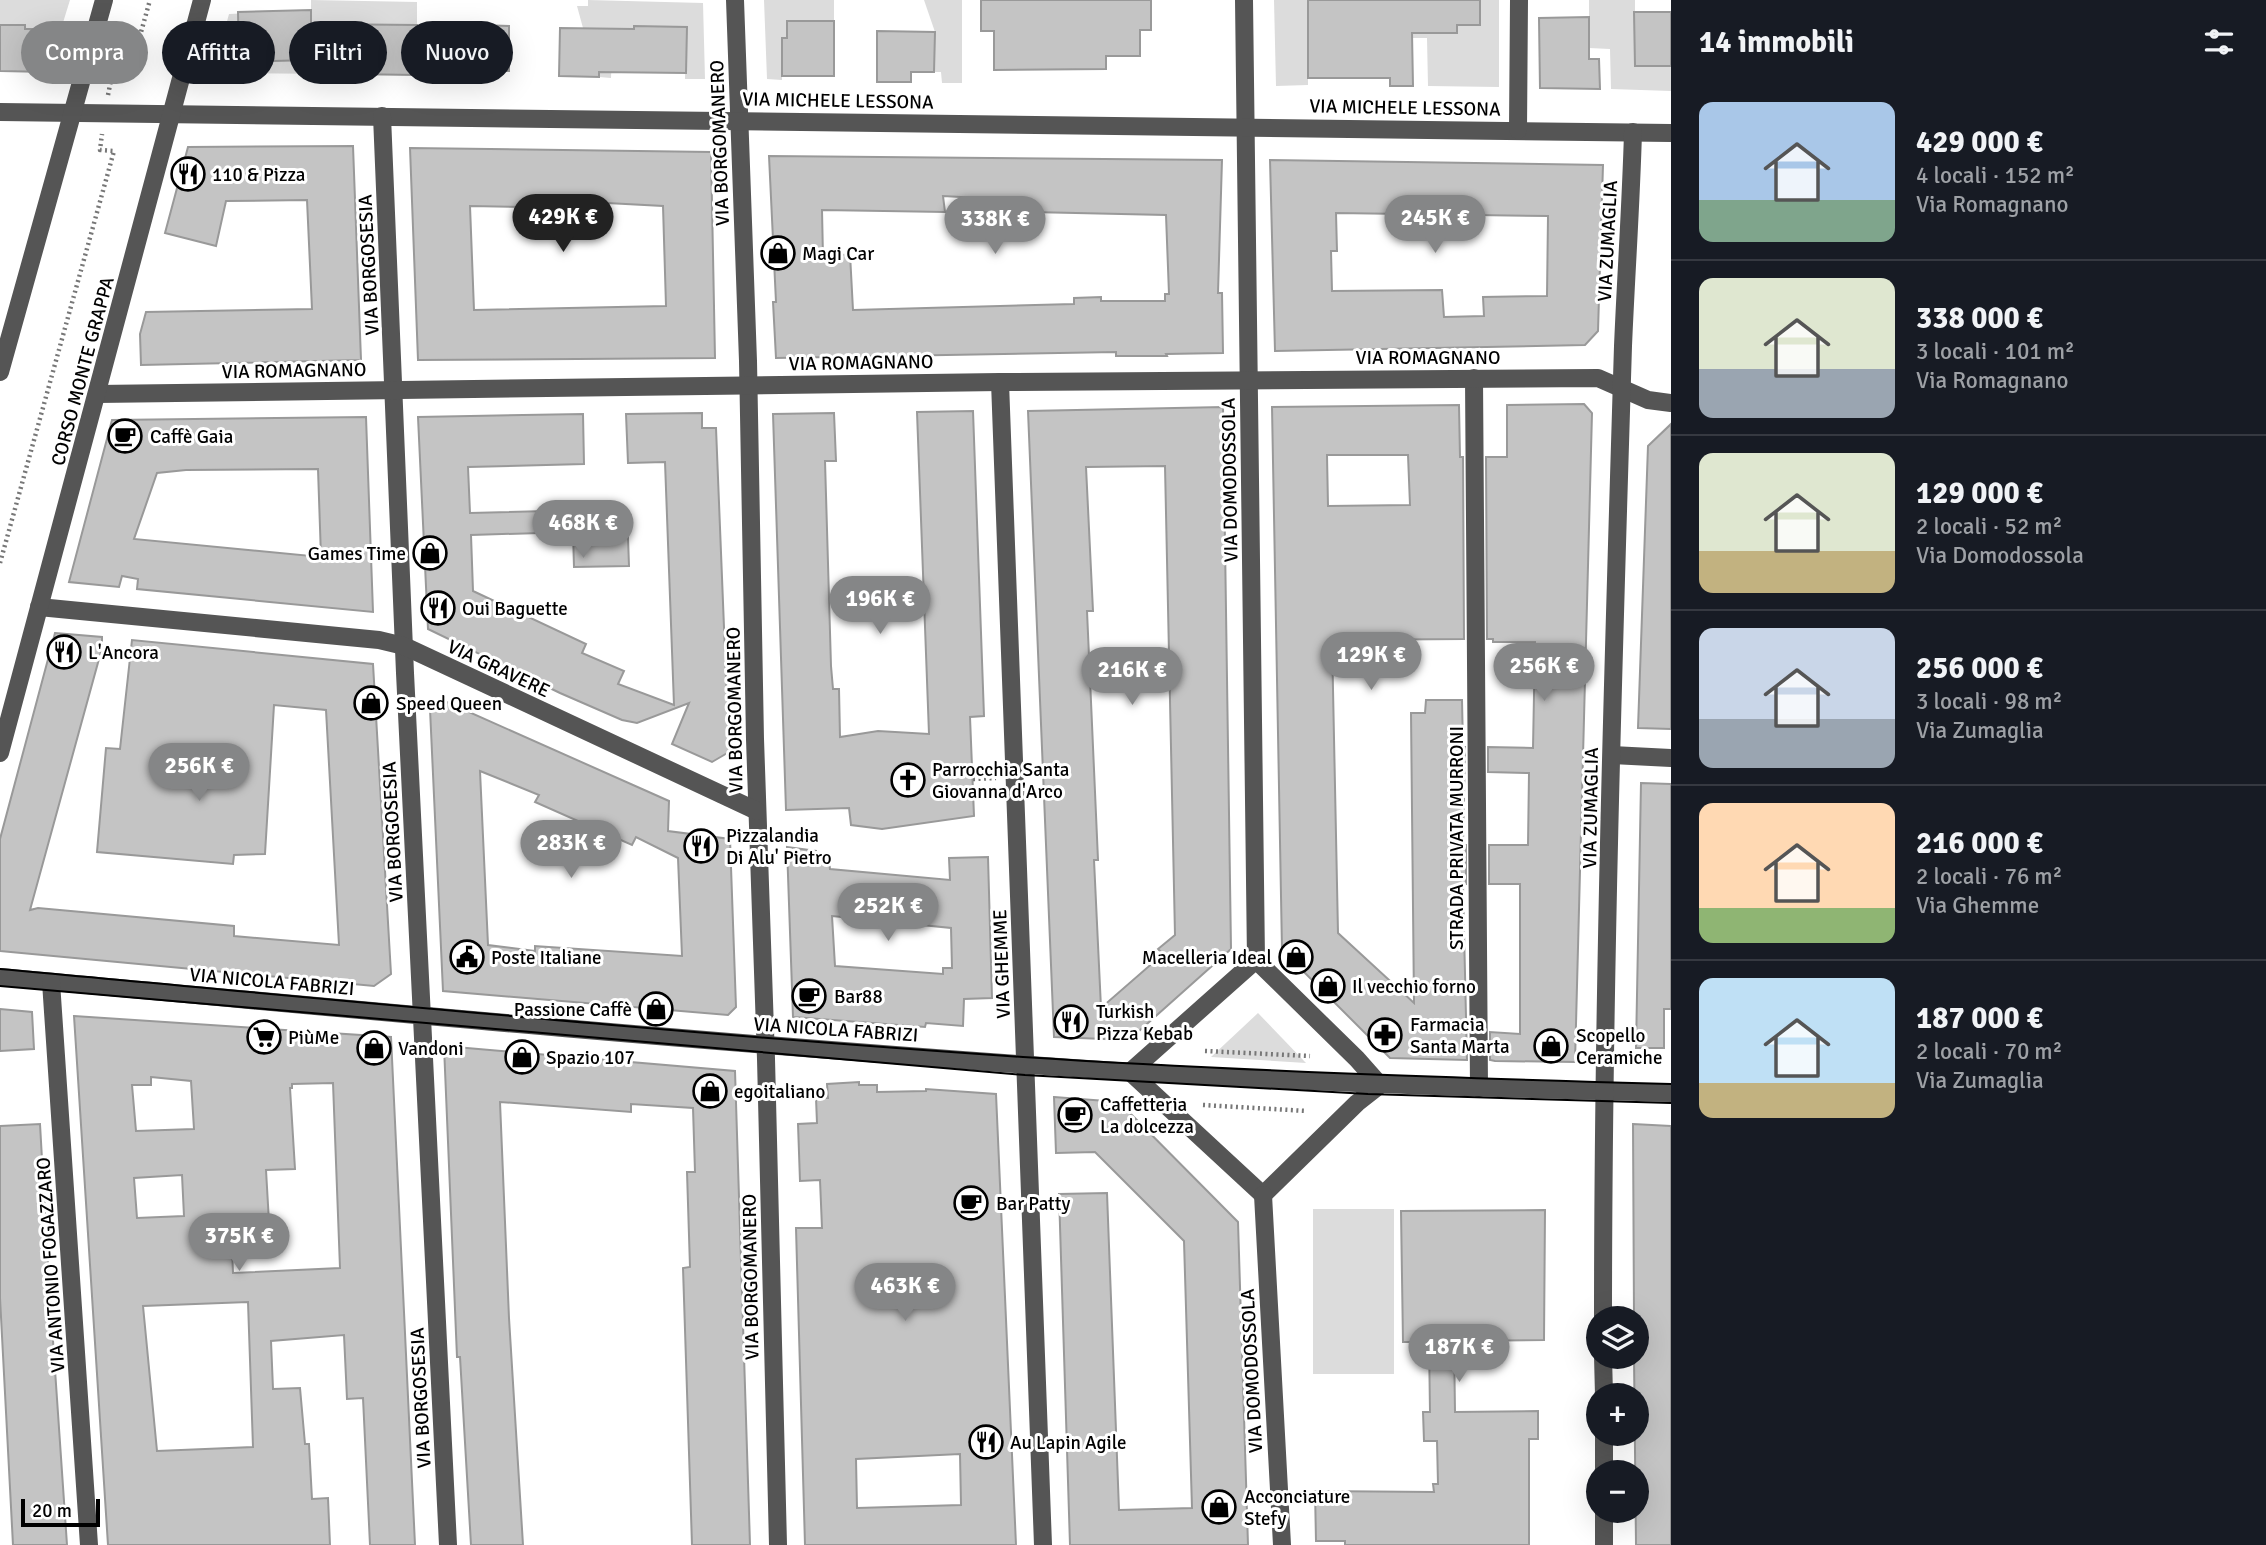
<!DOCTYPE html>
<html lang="it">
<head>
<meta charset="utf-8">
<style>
	:root { --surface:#171b24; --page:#20242c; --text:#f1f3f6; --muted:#9ea1a6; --line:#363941; --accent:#858687 }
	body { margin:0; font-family:Signika,sans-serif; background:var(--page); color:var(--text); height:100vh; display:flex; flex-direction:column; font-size:26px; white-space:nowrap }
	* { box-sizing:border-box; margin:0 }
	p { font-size:23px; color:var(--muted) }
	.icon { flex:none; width:38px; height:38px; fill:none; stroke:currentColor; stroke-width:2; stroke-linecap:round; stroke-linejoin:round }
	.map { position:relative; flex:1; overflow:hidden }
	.drawer { display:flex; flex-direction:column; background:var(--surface); width:595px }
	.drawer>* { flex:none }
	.banner { position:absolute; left:21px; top:21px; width:665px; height:63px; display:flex; gap:14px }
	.buttons { position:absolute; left:1586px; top:1306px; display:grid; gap:14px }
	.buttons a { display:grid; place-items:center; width:63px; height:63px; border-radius:50%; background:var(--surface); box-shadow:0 7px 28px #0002; font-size:35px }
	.scale { position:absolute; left:21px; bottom:18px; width:79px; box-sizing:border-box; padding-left:7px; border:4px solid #000; border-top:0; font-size:19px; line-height:24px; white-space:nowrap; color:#000; -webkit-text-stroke:5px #fff; paint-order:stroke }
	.price { position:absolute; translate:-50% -60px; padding:0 16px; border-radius:24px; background:var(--accent); color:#fff; font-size:23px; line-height:46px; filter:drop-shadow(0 2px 4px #0008) }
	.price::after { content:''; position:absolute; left:50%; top:42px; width:21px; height:16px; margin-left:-10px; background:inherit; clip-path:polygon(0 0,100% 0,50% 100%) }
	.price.selected { background:#222; color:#fff }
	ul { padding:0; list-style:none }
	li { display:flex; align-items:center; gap:21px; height:175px; padding:0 28px }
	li+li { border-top:2px solid var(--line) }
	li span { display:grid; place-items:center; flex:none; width:196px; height:140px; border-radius:14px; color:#555 }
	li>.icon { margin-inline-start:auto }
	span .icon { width:84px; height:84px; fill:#fffc; stroke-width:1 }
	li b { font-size:30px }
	h2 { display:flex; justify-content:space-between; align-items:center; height:84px; padding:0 28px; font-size:30px }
	.pill { padding:0 24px; border-radius:32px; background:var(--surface); box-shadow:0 7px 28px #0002; font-size:24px; line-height:63px }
	.pill.selected { background:var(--accent); color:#fff }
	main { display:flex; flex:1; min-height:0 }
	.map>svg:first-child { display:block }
	.green { fill:#dcdcdc }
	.building { fill:#c4c4c4; stroke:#999; stroke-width:2; fill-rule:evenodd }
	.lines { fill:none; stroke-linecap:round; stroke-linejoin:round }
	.path { stroke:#777; stroke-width:4.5; stroke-dasharray:2 3.5; stroke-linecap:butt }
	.minor { stroke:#555; stroke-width:18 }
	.tram { stroke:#000; stroke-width:2 }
	.labels { text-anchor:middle; stroke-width:6; stroke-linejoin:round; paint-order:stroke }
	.street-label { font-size:19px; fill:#000; stroke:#fff }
	.poi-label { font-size:19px; fill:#000; stroke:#fff; text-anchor:start }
</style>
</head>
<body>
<main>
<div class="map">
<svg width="1671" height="1545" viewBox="0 0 1671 1545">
	<rect width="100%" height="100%" fill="#fff"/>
	<g class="green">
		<path d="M0,0H70L61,29H25L24,25H0Z"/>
		<path d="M311,0L417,2V25L332,23L331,74L213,73L229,14L311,10Z"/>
		<path d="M588,0L703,3L705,79H685L686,27L634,26L633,51H612L611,78L599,77L600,29L583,28L577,6H588Z"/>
		<path d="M764,0H834V21L787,22V38H782V80L767,79Z"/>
		<path d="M924,0H962V83H942L941,72H934L935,32Z"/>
		<path d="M1274,0H1308V85L1276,86Z"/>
		<path d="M1389,0H1499V87L1428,86L1427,38H1390Z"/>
		<path d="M1589,0H1635V65L1671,66V91L1611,89L1610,49L1589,48Z"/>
		<path d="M1258,1013L1306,1063L1211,1057Z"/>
		<path d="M1394,1209V1374H1313V1209Z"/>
	</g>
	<g class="building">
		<path d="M981,0H1151V30H1140V56H1106V69L994,70V31H981Z"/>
		<path d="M1308,0H1480V25H1457V33H1412L1413,86H1390V78H1308Z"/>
		<path d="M311,10V24L417,25L416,75L348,74V59L239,62L238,12Z"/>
		<path d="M1634,12H1671V66H1635Z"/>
		<path d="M1589,17V59H1599L1600,89L1540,88L1539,18Z"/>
		<path d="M787,21H834V76H782V38H787Z"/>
		<path d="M0,25H25V29H61L48,72L0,71Z"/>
		<path d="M478,25L509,26V71H478Z"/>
		<path d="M634,26L687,27L686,73L599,72V77L559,76L560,28L634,29Z"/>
		<path d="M877,31L935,32L934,72H911V82H877Z"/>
		<path d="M353,146L361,360L141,365L140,334L146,312L312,309L307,200L226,201L216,246L165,233L188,147Z"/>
		<path d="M410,148L711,152L715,358L418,360ZM588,202L663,206L666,306L474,310L470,206L588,208Z"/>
		<path d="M769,156L1222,160L1218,293H1222L1223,353L1166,354L1167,356H1116V352L776,358L773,302H776ZM943,196L1030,201L1031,212L1166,215L1169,294H1165V301H1101V297L1074,298V304L853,310L850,254L823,257L822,210L945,212Z"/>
		<path d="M1270,160L1603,165L1598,331L1585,345L1275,351ZM1336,213L1548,216L1547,296L1483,297L1484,316L1444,317L1442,290L1332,291L1331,251H1337Z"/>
		<path d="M1584,404L1592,413L1575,1062L1495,1061L1490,1060V1032L1520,1034V884H1489V845H1528L1529,773L1488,772V747L1533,748L1535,642H1493V639H1487L1486,457H1507V405Z"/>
		<path d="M1459,405L1460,457H1463L1464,639L1332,640L1338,933L1414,1003L1411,713H1425L1426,700H1462L1463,747H1465L1463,845H1466V884H1463L1464,930L1467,1060L1390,1058L1282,950L1272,407ZM1327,455H1408L1410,505L1328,506Z"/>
		<path d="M1223,407L1231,949L1129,1040L1054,1037L1028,411ZM1165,466L1175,935L1158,949L1163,954L1101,1008L1094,860H1098L1087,611H1093L1086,467Z"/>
		<path d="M973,411L984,716L970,717L974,816L882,829L851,825L849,808L786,810L773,414L834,413L836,461H825L831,666L833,689H839L840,737L878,731L929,734L917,412Z"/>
		<path d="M702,413V428H716L729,752L712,762L672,744L689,703L637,723L622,720L560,693L428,629L418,417L583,414L584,464L468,467L470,513L627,509L629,566L574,567L573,532L471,535L473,591L586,644L582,653L624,671L618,684L674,705L665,462L628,463L626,414Z"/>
		<path d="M366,417L373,612L137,589L138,579L122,576L119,587L69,582L112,420ZM318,469L321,557L134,539L157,473L186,470Z"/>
		<path d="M1671,424V729L1638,728L1648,446Z"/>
		<path d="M55,633L102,637V648L30,910L38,908L234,926V936L339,945L326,710L274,705L265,854L234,855L233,864L97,852L106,748L120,749L132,640L373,664L391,974L374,986L0,951V839Z"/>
		<path d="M442,700L669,801L668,831L730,839L736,1007L728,1015L443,991L430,709ZM480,771L539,795L535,802L632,845L636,837L678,858L682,956L535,946V951L488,945Z"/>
		<path d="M1641,783L1671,784V1009H1664V1048H1636Z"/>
		<path d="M787,847L816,851L817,861H829L830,869L950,880L949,858L988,857L992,998L964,999L963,1026L926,1023L925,1027L793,1017ZM832,916L951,928L952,968H943V974L835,966Z"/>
		<path d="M0,1009L32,1012L34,1049L0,1051Z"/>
		<path d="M74,1016L391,1037L415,1545H370L363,1398L347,1399L344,1335L271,1341L273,1389L300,1388L305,1444H309L312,1499L328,1498L330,1545H108ZM151,1077L191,1081L194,1129L136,1131L132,1085H151ZM333,1083L340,1268L233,1273L231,1224L269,1222L266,1170L295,1169L290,1088H292V1084ZM182,1175L184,1216L137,1218L134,1178ZM248,1302L253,1447L157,1451L143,1306Z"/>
		<path d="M444,1046L735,1071L750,1545H692L683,1268L690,1267L687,1172H695L693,1108L631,1104V1112L500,1102L509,1318L523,1545H471L460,1357H457Z"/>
		<path d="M859,1082V1085H877V1092L926,1091V1089L996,1094L1016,1545H805L796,1228H822L820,1180L800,1181L798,1124L817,1123L816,1098H828L827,1084ZM960,1454L961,1505L857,1508L856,1459Z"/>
		<path d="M1054,1097L1119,1102L1238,1222L1248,1545H1070L1059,1194L1107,1193L1119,1510L1192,1508L1184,1241L1095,1152L1056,1153Z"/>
		<path d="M40,1124L49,1282L67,1545H13L0,1298V1126Z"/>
		<path d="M1633,1124L1671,1126V1545H1636L1634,1356H1636V1318H1634Z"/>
		<path d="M1545,1210L1544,1340L1454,1341L1455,1412L1538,1411V1439H1529V1545H1345V1541H1316L1315,1491L1434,1492L1433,1484H1438L1437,1441H1424L1423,1412H1430L1429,1342H1403L1401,1211Z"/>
	</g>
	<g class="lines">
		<g class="path">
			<path d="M108,95L112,75H129L150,0"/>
			<path d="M0,563L114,151L100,150L102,134"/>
			<path d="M973,779L996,778"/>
			<path d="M1205,1051L1310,1056"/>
			<path d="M1203,1105L1307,1111"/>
		</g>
		<g class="minor">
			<path d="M735,0L748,361L755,739L766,1059L778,1545"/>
			<path d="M1244,0L1256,960"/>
			<path d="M0,112L1671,133"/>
			<path d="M382,116L405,673L448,1545"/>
			<path d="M1518,130L1519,0"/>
			<path d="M0,372L104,0"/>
			<path d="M1474,378L1479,1088"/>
			<path d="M1000,382L1043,1545"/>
			<path d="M97,394L1000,382L1598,378L1648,400L1671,403"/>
			<path d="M39,607L379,640L404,646L757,811"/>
			<path d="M0,753L202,0"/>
			<path d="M1612,755L1671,758"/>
			<path d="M1256,960L1357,1059L1380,1085L1357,1103L1263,1195L1130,1072Z"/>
			<path d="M0,977C377,1012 754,1047 1133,1072C1312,1083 1491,1088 1671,1093"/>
			<path d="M51,982L89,1545"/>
			<path d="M1263,1195L1282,1545"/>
			<path d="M1603,1318C1603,994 1613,670 1623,346C1626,275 1631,204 1633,132"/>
			<path d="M1603,1356L1604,1395"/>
			<path d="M1604,1433V1472"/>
			<path d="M1604,1510V1545"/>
		</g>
		<g class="tram">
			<path d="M0,969C341,1000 682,1034 1023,1057C1239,1071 1455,1078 1671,1084"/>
			<path d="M0,986L1025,1075L1368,1094L1671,1103"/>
		</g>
	</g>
	<defs>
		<symbol id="restaurant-ring" viewBox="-11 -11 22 22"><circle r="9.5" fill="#fff" stroke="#000" stroke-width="1.5"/><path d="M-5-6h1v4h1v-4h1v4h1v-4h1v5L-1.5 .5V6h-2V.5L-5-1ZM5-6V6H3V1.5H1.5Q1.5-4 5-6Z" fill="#000"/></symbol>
		<symbol id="shop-ring" viewBox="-11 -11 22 22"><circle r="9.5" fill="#fff" stroke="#000" stroke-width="1.5"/><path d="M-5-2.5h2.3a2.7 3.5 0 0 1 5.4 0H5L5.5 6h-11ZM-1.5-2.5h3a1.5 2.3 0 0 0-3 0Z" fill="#000"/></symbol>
		<symbol id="cafe-ring" viewBox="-11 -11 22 22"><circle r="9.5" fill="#fff" stroke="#000" stroke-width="1.5"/><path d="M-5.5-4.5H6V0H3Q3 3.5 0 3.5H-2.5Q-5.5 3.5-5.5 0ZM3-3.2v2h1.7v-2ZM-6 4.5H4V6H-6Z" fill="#000"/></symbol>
		<symbol id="church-ring" viewBox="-11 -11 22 22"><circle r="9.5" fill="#fff" stroke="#000" stroke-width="1.5"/><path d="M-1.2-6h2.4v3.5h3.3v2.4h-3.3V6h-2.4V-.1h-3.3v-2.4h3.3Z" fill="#000"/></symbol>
		<symbol id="civic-ring" viewBox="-11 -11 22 22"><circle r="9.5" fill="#fff" stroke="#000" stroke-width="1.5"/><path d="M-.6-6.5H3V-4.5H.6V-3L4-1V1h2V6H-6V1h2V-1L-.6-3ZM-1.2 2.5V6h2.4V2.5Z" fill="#000"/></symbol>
		<symbol id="pharmacy-ring" viewBox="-11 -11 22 22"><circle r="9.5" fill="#fff" stroke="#000" stroke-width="1.5"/><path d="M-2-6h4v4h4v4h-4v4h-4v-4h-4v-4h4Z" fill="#000"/></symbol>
		<symbol id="supermarket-ring" viewBox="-11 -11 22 22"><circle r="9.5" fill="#fff" stroke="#000" stroke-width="1.5"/><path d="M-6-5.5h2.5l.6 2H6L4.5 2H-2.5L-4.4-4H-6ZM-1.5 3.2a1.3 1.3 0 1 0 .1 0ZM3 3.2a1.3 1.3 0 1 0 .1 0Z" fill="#000"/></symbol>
	</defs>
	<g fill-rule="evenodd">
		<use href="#restaurant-ring" x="169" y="155" width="38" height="38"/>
		<use href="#shop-ring" x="759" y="234" width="38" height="38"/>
		<use href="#cafe-ring" x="106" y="417" width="38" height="38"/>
		<use href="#shop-ring" x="411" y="534" width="38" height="38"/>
		<use href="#restaurant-ring" x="419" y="589" width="38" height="38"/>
		<use href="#restaurant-ring" x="45" y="633" width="38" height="38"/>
		<use href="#shop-ring" x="352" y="684" width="38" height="38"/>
		<use href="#church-ring" x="889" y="761" width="38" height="38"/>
		<use href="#restaurant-ring" x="682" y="827" width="38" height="38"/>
		<use href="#civic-ring" x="448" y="938" width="38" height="38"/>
		<use href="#shop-ring" x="1277" y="938" width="38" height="38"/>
		<use href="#shop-ring" x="1309" y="967" width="38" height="38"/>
		<use href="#cafe-ring" x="790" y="977" width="38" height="38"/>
		<use href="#shop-ring" x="637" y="990" width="38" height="38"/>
		<use href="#restaurant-ring" x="1052" y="1003" width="38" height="38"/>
		<use href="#pharmacy-ring" x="1366" y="1016" width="38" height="38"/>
		<use href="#supermarket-ring" x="245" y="1018" width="38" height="38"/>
		<use href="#shop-ring" x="1532" y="1027" width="38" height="38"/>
		<use href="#shop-ring" x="355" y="1029" width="38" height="38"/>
		<use href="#shop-ring" x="503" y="1038" width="38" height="38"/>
		<use href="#shop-ring" x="691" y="1072" width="38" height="38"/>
		<use href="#cafe-ring" x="1056" y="1096" width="38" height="38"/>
		<use href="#cafe-ring" x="952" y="1184" width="38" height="38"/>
		<use href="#restaurant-ring" x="967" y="1423" width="38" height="38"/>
		<use href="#shop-ring" x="1200" y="1488" width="38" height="38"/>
	</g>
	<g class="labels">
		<g class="street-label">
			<text transform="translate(838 100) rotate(1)" y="7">VIA MICHELE LESSONA</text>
			<text transform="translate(1405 107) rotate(1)" y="7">VIA MICHELE LESSONA</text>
			<text transform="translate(719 143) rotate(-92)" y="7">VIA BORGOMANERO</text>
			<text transform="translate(1607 241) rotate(-87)" y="7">VIA ZUMAGLIA</text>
			<text transform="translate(368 265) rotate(-93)" y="7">VIA BORGOSESIA</text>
			<text x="1428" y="364">VIA ROMAGNANO</text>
			<text transform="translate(861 362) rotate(-1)" y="7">VIA ROMAGNANO</text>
			<text transform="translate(294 370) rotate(-1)" y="7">VIA ROMAGNANO</text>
			<text transform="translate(82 371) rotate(-75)" y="7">CORSO MONTE GRAPPA</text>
			<text transform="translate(1229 480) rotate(-91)" y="7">VIA DOMODOSSOLA</text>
			<text transform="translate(499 668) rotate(25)" y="7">VIA GRAVERE</text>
			<text transform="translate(734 710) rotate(-91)" y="7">VIA BORGOMANERO</text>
			<text transform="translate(1590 808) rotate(-89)" y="7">VIA ZUMAGLIA</text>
			<text transform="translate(392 832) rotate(-93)" y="7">VIA BORGOSESIA</text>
			<text transform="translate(1456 838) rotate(-90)" y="7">STRADA PRIVATA MURRONI</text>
			<text transform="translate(1001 964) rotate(-92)" y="7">VIA GHEMME</text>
			<text transform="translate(272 981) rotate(5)" y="7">VIA NICOLA FABRIZI</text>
			<text transform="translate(836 1029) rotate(4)" y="7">VIA NICOLA FABRIZI</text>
			<text transform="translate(50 1265) rotate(-94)" y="7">VIA ANTONIO FOGAZZARO</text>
			<text transform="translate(750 1277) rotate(-91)" y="7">VIA BORGOMANERO</text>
			<text transform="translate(1251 1371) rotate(-93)" y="7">VIA DOMODOSSOLA</text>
			<text transform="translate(420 1398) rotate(-93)" y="7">VIA BORGOSESIA</text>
		</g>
		<g class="poi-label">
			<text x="212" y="181">110 &amp; Pizza</text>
			<text x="802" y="260">Magi Car</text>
			<text x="150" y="443">Caffè Gaia</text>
			<text x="406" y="560" text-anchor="end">Games Time</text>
			<text x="462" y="615">Oui Baguette</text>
			<text x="88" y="659">L'Ancora</text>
			<text x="396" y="710">Speed Queen</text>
			<text x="932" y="776">Parrocchia Santa<tspan x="932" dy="22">Giovanna d'Arco</tspan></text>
			<text x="726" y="842">Pizzalandia<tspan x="726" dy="22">Di Alu' Pietro</tspan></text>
			<text x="491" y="964">Poste Italiane</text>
			<text x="1272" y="964" text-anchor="end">Macelleria Ideal</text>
			<text x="1352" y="993">Il vecchio forno</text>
			<text x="834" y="1003">Bar88</text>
			<text x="632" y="1016" text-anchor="end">Passione Caffè</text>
			<text x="1096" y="1018">Turkish<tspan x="1096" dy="22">Pizza Kebab</tspan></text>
			<text x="1410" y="1031">Farmacia<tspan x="1410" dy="22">Santa Marta</tspan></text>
			<text x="1576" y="1042">Scopello<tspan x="1576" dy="22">Ceramiche</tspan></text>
			<text x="288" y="1044">PiùMe</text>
			<text x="398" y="1055">Vandoni</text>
			<text x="546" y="1064">Spazio 107</text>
			<text x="734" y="1098">egoitaliano</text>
			<text x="1100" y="1111">Caffetteria<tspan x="1100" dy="22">La dolcezza</tspan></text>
			<text x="996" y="1210">Bar Patty</text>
			<text x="1010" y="1449">Au Lapin Agile</text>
			<text x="1244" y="1503">Acconciature<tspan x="1244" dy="22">Stefy</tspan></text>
		</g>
	</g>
</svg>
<div class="buttons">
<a><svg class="icon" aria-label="layers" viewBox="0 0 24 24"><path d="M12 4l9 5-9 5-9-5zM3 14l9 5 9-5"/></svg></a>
<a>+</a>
<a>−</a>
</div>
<div class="scale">20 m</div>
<b class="price selected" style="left:563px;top:254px">429K €</b>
<b class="price" style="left:1435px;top:255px">245K €</b>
<b class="price" style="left:995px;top:256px">338K €</b>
<b class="price" style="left:583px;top:560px">468K €</b>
<b class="price" style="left:880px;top:636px">196K €</b>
<b class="price" style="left:1371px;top:692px">129K €</b>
<b class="price" style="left:1544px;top:703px">256K €</b>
<b class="price" style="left:1132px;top:707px">216K €</b>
<b class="price" style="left:199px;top:803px">256K €</b>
<b class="price" style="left:571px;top:880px">283K €</b>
<b class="price" style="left:888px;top:943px">252K €</b>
<b class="price" style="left:239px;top:1273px">375K €</b>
<b class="price" style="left:905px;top:1323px">463K €</b>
<b class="price" style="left:1459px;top:1384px">187K €</b>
<div class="banner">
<a class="pill selected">Compra</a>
<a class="pill">Affitta</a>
<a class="pill">Filtri</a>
<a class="pill">Nuovo</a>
</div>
</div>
<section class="drawer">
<h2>14 immobili<svg class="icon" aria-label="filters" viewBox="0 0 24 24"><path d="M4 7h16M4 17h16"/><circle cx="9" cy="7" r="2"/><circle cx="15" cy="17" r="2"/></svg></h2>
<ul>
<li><span style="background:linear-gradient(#a9c7e8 70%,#7fa58c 0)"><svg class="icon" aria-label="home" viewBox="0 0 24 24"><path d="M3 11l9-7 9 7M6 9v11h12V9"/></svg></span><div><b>429 000 €</b><p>4 locali · 152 m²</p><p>Via Romagnano</p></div></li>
<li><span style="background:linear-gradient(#dfe7d0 65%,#9aa5b1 0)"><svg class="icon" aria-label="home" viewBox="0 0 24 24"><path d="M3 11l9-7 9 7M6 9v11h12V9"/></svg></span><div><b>338 000 €</b><p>3 locali · 101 m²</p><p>Via Romagnano</p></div></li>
<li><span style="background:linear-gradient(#dfe7d0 70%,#c2b280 0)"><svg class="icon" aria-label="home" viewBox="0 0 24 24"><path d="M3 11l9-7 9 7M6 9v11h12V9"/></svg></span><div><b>129 000 €</b><p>2 locali · 52 m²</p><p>Via Domodossola</p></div></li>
<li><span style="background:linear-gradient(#c9d6e8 65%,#9aa5b1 0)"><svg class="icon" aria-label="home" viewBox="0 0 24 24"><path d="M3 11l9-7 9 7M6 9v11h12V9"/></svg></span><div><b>256 000 €</b><p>3 locali · 98 m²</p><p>Via Zumaglia</p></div></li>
<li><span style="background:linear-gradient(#ffd9b3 75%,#8fb573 0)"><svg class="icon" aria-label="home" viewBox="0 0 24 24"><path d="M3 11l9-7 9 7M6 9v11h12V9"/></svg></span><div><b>216 000 €</b><p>2 locali · 76 m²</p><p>Via Ghemme</p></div></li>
<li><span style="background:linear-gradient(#bfe0f5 75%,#c2b280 0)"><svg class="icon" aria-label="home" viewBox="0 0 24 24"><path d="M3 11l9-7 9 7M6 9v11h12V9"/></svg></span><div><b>187 000 €</b><p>2 locali · 70 m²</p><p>Via Zumaglia</p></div></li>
</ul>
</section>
</main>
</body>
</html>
